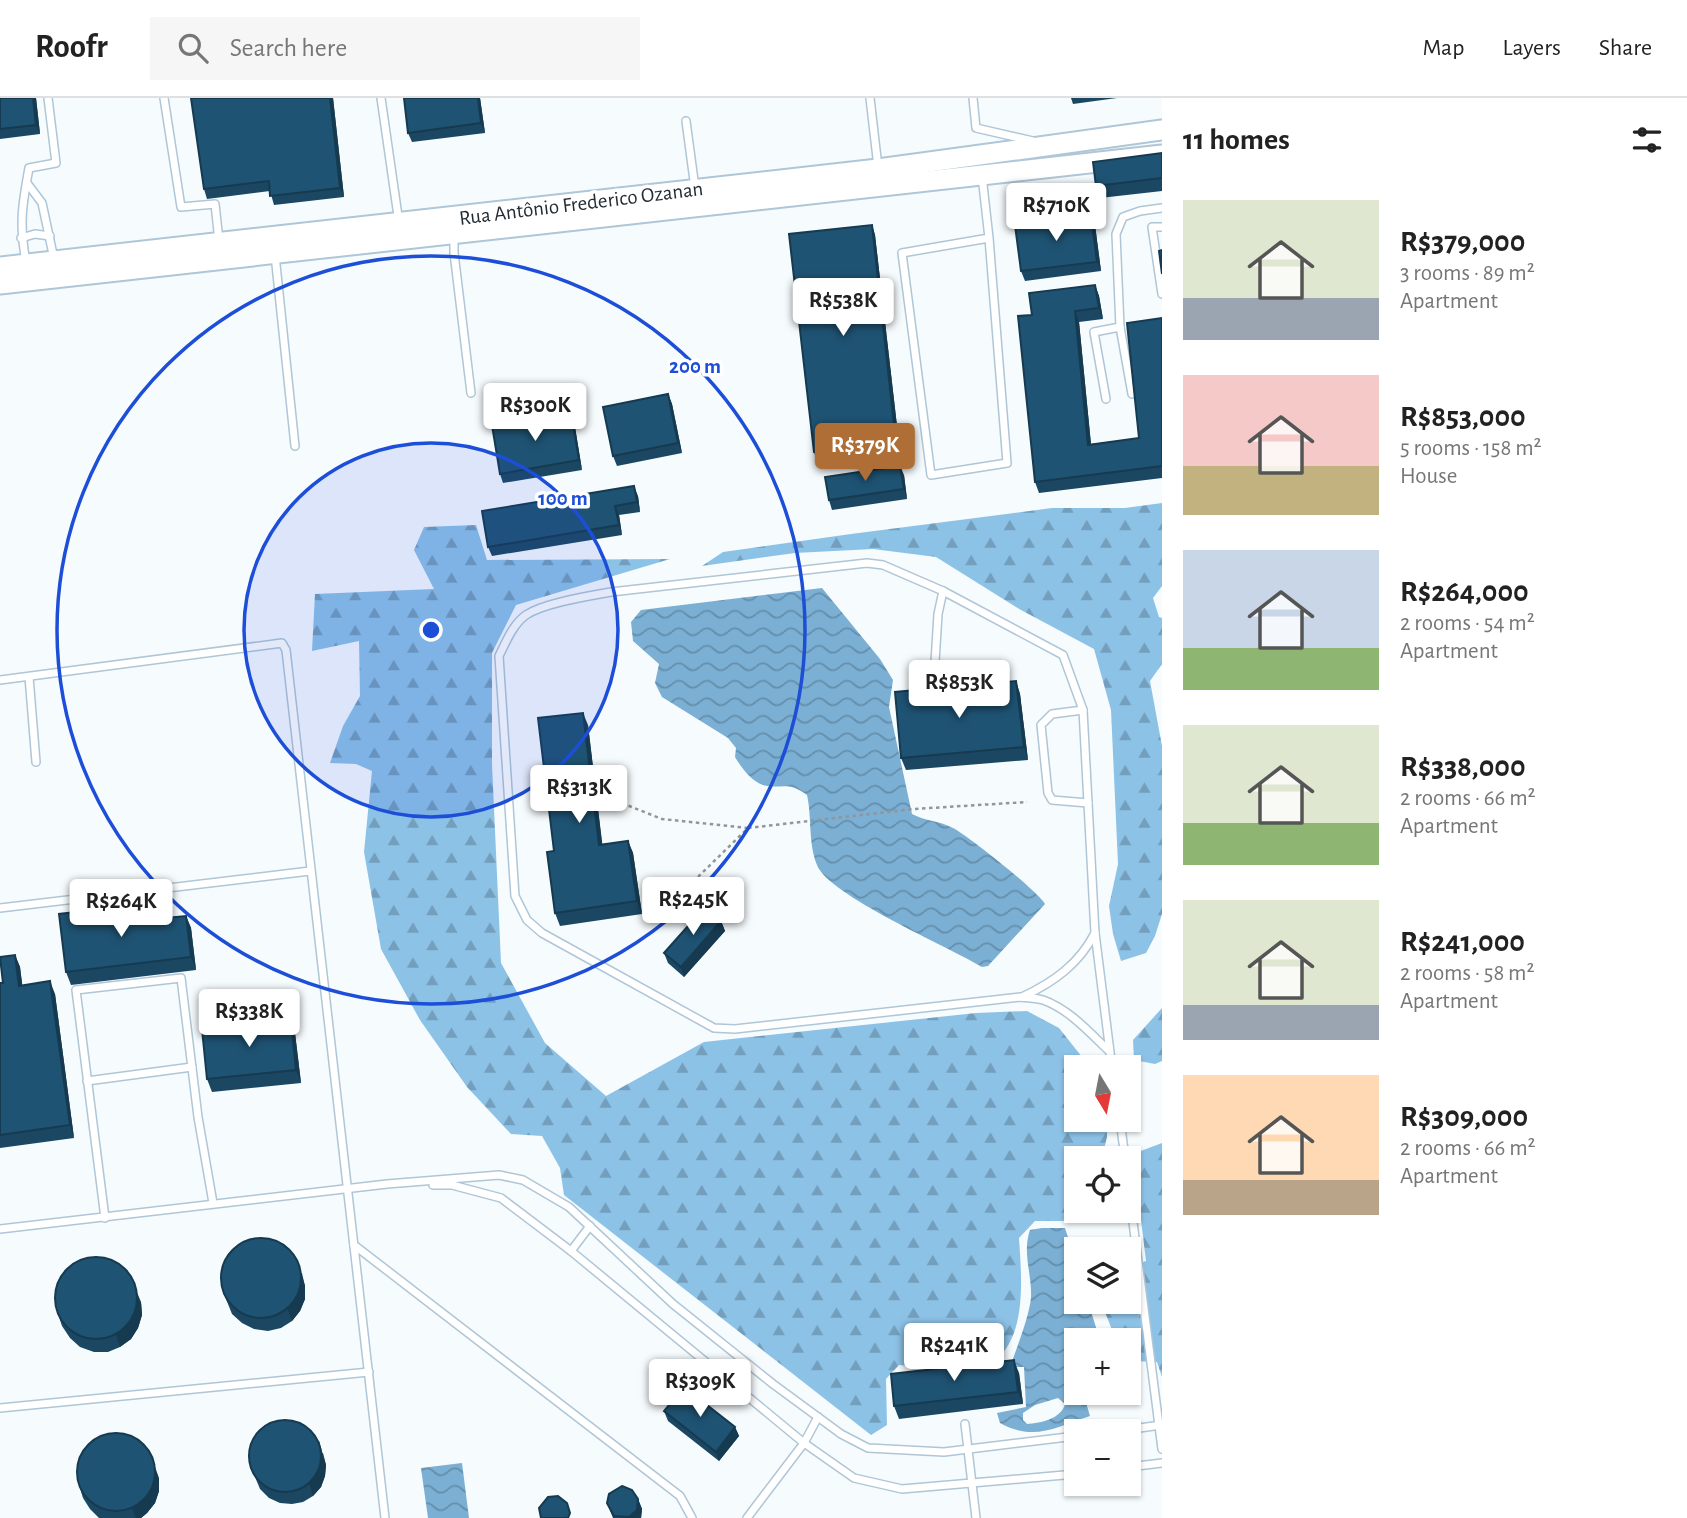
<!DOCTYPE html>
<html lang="en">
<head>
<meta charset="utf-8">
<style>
	:root { --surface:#fff; --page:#f6f6f6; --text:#222; --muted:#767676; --line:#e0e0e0; --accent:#ae6e36 }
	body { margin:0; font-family:"Alegreya Sans",sans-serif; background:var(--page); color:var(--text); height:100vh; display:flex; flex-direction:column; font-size:26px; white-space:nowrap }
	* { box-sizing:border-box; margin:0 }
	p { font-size:23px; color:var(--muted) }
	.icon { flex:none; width:38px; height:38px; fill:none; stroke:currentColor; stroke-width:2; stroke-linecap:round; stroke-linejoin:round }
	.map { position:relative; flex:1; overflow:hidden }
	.sheet { display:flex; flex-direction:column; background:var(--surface); width:525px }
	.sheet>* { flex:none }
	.needle { width:46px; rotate:170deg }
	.buttons { position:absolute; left:1064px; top:957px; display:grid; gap:14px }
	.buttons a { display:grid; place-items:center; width:77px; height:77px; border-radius:0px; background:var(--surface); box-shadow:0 2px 5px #0004; font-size:35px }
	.price { position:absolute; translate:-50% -60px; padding:0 16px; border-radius:7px; background:#fff; color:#222; font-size:23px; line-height:46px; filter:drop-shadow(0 2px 4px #0008) }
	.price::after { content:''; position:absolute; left:50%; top:42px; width:21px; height:16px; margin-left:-10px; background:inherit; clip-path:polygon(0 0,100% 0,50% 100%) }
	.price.current { background:var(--accent); color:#fff }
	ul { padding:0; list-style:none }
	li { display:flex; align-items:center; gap:21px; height:175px; padding:0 21px }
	li span { display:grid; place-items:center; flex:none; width:196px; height:140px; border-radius:0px; color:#555 }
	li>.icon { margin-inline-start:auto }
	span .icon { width:84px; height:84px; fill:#fffc; stroke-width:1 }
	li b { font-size:30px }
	h2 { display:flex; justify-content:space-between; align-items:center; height:84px; padding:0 21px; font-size:30px }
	header { display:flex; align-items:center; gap:42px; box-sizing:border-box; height:98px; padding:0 35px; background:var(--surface); border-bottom:2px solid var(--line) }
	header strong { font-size:33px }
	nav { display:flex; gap:38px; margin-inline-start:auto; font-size:24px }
	.search { width:490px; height:63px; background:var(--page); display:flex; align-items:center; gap:18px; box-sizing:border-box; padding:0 24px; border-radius:0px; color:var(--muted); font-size:26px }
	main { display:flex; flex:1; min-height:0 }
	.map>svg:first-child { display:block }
	.forest { fill:url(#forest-firs) }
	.water { fill:url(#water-waves); fill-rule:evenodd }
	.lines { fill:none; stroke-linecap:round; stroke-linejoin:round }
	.lane-casing { stroke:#afc6d7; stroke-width:10 }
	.secondary-casing { stroke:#afc6d7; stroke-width:23 }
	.path { stroke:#90969b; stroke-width:2.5; stroke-dasharray:3.5 3.5; stroke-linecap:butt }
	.lane { stroke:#fff; stroke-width:7 }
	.secondary { stroke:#fff; stroke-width:19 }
	.wall { fill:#1b4763 }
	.shaded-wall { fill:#163a50 }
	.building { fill:#1f5373; stroke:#163a50; stroke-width:2 }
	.ring { fill:none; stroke:#1d4ed8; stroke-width:3.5 }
	.labels { text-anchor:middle; stroke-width:7; stroke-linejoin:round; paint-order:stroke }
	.street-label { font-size:21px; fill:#232c33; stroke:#fff }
	.centre { fill:#1d4ed8; stroke:#fff; stroke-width:3.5 }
	.ring-label { font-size:21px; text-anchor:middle; font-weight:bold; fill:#1d4ed8; stroke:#fff; stroke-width:7; stroke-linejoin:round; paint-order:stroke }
</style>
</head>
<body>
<header>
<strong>Roofr</strong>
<div class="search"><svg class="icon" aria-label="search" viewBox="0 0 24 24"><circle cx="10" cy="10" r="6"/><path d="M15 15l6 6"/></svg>Search here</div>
<nav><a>Map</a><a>Layers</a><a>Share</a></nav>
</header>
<main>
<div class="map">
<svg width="1162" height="1420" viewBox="0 0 1162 1420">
	<defs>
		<pattern id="forest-firs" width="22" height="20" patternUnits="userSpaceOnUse" patternTransform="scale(1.75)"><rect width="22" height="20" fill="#8dc2e7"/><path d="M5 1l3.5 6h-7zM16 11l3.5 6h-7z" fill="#739ebc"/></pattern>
		<pattern id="water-waves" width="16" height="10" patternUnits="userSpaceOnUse" patternTransform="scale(1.75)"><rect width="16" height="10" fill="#7bafd3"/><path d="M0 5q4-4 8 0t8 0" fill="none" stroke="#648fac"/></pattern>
	</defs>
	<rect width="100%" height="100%" fill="#f6fbfe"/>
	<g class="forest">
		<path d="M1162,405V488L1153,500L1159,519L1162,520V566L1150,583L1162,648V816L1155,838L1146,855L1121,863L1113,836L1109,808L1118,766L1111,612L1094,551L1021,512L936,459L873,451L795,455L702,468L723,454L851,436L1052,410H1125Z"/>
		<path d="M476,427L487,462L670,461L516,507L492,555V666L501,865L545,945L606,998L704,944L976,915L1027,913L1059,930L1090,969L1076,970V1022H1107V1039L1102,1060H1076V1113H1079L1063,1123H1035L1019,1140C1022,1187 1030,1262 969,1274C953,1277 917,1269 899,1267L886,1281L887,1327L871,1337L564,1097L560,1070L542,1038L511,1036L467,989L420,922L381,851L364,754L372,673L356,666L330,665L343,628L360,598L359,543L312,553L315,496L434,491L414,452L424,429Z"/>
		<path d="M1162,910V963L1155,966L1134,962L1133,942Z"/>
		<path d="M1162,1045V1279L1157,1264L1133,1263L1129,1273V1242H1116L1101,1204H1129V1169L1146,1163L1133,1056Z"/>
	</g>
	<g class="water">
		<path d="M822,490L880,561L893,582L889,609L912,716C925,723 940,723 953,730C967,737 1039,794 1045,806L988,868L982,869C949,849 828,797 817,767C808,745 812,719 807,697C787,682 782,692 763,687C751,683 741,669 735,659L736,650L728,640L662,599L655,585L659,566L633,543L631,524L641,512Z"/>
		<path d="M1042,1130H1065L1076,1164V1204H1088L1100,1242H1076V1295H1090L1084,1298L1090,1318C1056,1329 1034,1344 1000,1325L997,1315L1026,1309L1024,1269H1010C1016,1252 1030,1216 1031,1199C1032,1176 1022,1155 1030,1132ZM1058,1300L1065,1306C1061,1321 1041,1325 1027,1326L1023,1322V1315L1035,1307Z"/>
		<path d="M462,1365L469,1420H428L421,1370Z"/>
	</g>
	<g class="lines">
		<defs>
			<g id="lane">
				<path d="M164,0L181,109L215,106L219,143"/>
				<path d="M381,0L399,125"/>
				<path d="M870,0L878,69"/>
				<path d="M973,0L976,30L1033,43"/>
				<path d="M686,23L695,90"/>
				<path d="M982,78L989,140L1007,365L931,377L902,155L989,140"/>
				<path d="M27,85L42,105L54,161"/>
				<path d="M1162,129H1152L1162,196"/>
				<path d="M454,138V155L471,295"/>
				<path d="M21,140L35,136L50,138"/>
				<path d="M275,157L295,348"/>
				<path d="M26,164C19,126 22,108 29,70L56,65L48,0"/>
				<path d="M1120,229L1116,136L1123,119L1140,113L1162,110"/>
				<path d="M1106,301L1094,234L1120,229L1132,296"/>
				<path d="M935,564L938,516L943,493"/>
				<path d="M29,579L36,664"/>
				<path d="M0,582L282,545L286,552L385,1420"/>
				<path d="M1083,612L1052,616L1041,627L1048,695L1052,702L1088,705"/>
				<path d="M0,810L310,773"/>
				<path d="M1022,899C1054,884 1079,866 1095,835"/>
				<path d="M1109,953C1090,935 1069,911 1043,902C1036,900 1028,900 1021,899L735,931L714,930L542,835L527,822L515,798L499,558C506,544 513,526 526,517C544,505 589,498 611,494L867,465L883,467L943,493L1063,557L1083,612L1095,835L1112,970"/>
				<path d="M87,983L192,969"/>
				<path d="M1120,1022L1125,1060"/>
				<path d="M433,1087H452L501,1100L571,1153L804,1345L854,1380L902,1391L1076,1376"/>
				<path d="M1129,1093L1162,1351"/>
				<path d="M105,1120L76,892L181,880L198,1019L213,1105"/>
				<path d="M0,1131L387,1086L499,1077L523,1082L569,1109L673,1206L773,1286L841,1336L868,1350L944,1354L1076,1338"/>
				<path d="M354,1147L680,1398L692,1420"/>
				<path d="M571,1153L590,1128"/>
				<path d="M0,1310L369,1274"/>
				<path d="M965,1326L976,1420"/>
				<path d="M1111,1334L1161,1327"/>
				<path d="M1129,1369L1162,1365"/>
				<path d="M747,1420L804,1345L818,1319"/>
			</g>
			<g id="secondary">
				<path d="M0,169L878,71L1162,32"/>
				<path d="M0,186L1162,57"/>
			</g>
		</defs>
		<use href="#lane" class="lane-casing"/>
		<use href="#secondary" class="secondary-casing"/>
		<g class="path">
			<path d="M609,700L662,721L748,730"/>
			<path d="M658,818L748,730L914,711L1027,704"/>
		</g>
		<use href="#lane" class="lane"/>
		<use href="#secondary" class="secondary"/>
	</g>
	<g class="wall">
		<path d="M0,0H36L40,36L0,41Z"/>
		<path d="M333,0L344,99L274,107L270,93L207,101L204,91Z"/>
		<path d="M480,0L485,35L412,44L408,35Z"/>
		<path d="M1071,0H1117L1073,6Z"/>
		<path d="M1162,55V93L1100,100L1096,88Z"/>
		<path d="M1091,117L1095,127L1101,173L1025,183L1021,173Z"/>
		<path d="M872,127L875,137L900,354L817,364L814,354Z"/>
		<path d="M1095,187L1099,198L1103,221L1079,224L1091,346L1139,340L1162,220V380L1039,395L1035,384L1032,217Z"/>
		<path d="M668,296L672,306L682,355L617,368L613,358Z"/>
		<path d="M571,314L574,323L582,372L503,385L500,376Z"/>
		<path d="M904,377L907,401L832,412L829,402Z"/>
		<path d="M638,398L640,414L619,417L622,437L492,458L488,449Z"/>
		<path d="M1016,583L1020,596L1028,662L906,672L901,660Z"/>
		<path d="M588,627L602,746L628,743L633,755L642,816L560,828L555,815L554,753Z"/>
		<path d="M112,810L114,816L143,812L147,822L186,818L191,830L196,872L71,887L66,874Z"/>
		<path d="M721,823L725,833L684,879L668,865L664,855Z"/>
		<path d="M15,857L20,869L22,887L55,896L74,1040L0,1050V885H3Z"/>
		<path d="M295,935L301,985L212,994L207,981Z"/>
		<path d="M302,1175L305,1188V1201L300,1213L292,1223L281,1230L268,1233L254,1231L242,1225L232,1216L222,1191Z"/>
		<path d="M141,1204L142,1217L138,1230L131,1241L120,1249L108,1254H94L80,1249L70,1240L62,1228L58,1216Z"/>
		<path d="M1019,1275L1023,1306L899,1321L894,1308Z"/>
		<path d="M664,1313L735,1329L739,1338L719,1363L668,1323Z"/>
		<path d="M323,1355L326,1367L325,1378L321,1389L313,1398L303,1404L292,1406L280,1405L269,1400L260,1391L250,1367Z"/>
		<path d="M159,1380V1393L155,1405L147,1415L141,1420H99L90,1411L83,1400L79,1387Z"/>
		<path d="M638,1401L642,1411L641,1420H613L607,1405Z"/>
	</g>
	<g class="shaded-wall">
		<path d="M33,0H36L40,36L36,27Z"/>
		<path d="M330,0H333L344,99L340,90Z"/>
		<path d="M478,0H480L485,35L481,25Z"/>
		<path d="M1091,117L1095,127L1101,173L1097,164Z"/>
		<path d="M872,127L875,137L900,354L896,345Z"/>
		<path d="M1095,187L1099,198L1103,221L1099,210Z"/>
		<path d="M1075,213L1079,224L1092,357L1088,347Z"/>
		<path d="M668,296L672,306L682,355L678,345Z"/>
		<path d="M571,314L574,323L582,372L579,362Z"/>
		<path d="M900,368L904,377L907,401L904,391Z"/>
		<path d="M634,388L638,398L640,414L637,404Z"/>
		<path d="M615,408L619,417L622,437L619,427Z"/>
		<path d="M1016,583L1020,596L1028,662L1024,649Z"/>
		<path d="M583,615L588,627L604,760L599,747Z"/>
		<path d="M628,743L633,755L642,816L637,803Z"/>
		<path d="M186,818L191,830L196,872L191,859Z"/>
		<path d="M721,823L725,833L684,879L681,869Z"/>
		<path d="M15,857L20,869L24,900L19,888Z"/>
		<path d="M50,883L55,896L74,1040L70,1027Z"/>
		<path d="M291,922L295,935L301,985L296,972Z"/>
		<path d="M297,1163L305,1188V1201L300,1213L292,1223L287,1210Z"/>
		<path d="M136,1192L141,1204L142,1217L138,1230L131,1241L120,1249L116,1237Z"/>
		<path d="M1014,1262L1019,1275L1023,1306L1018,1294Z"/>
		<path d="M735,1329L739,1338L719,1363L716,1354Z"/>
		<path d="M319,1343L326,1367L325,1378L321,1389L313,1398L309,1385Z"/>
		<path d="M150,1355L159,1380V1393L155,1405L147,1415L141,1420H136L132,1410Z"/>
		<path d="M638,1401L642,1411L641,1420H629Z"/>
	</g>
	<g class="building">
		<path d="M0,0H33L36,27L0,31Z"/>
		<path d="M191,0H330L340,90L270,98L269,83L204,91Z"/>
		<path d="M404,0H478L481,25L408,35Z"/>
		<path d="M1162,55V80L1096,88L1093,64Z"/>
		<path d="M1091,117L1097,164L1021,173L1015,127Z"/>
		<path d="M872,127L896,345L814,354L789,136Z"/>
		<path d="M1162,152V176L1159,153Z"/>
		<path d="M1095,187L1099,210L1075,213L1088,347L1139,340L1127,225L1162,220V368L1035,384L1018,218L1032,217L1029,195Z"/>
		<path d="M668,296L678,345L613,358L603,309Z"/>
		<path d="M571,314L579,362L500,376L492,327Z"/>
		<path d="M900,368L904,391L829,402L825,379Z"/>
		<path d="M634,388L637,404L615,408L619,427L488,449L482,413Z"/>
		<path d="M1016,583L1024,649L901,660L895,594Z"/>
		<path d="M583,615L599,747L628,743L637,803L555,815L547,754L554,753L538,620Z"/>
		<path d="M705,809L721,823L681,869L664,855Z"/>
		<path d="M112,810V816L143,812L144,822L186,818L191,859L66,874L59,816Z"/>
		<path d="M15,857L19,888L50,883L70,1027L0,1037V885H3L0,859Z"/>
		<path d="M291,922L296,972L207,981L202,931Z"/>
		<circle cx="261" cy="1180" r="40"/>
		<circle cx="96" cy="1200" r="41"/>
		<path d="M1014,1262L1018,1294L894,1308L891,1276Z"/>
		<path d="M684,1289L735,1329L716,1354L664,1313Z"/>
		<circle cx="285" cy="1358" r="36"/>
		<circle cx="116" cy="1374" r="39"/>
		<path d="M622,1388L632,1392L638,1401L637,1412L629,1419L614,1418L607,1405L609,1396Z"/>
		<path d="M558,1398L567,1405L570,1415L568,1420H541L539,1410L548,1399Z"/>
	</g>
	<circle cx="431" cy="532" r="187" fill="#1d4ed8" fill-opacity=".12"/>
	<g class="ring">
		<circle cx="431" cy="532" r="187"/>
		<circle cx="431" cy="532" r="374"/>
	</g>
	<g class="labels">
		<g class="street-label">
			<text transform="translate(581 105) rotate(-7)" y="7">Rua Antônio Frederico Ozanan</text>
		</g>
	</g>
	<circle cx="431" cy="532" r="10" class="centre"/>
	<g class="ring-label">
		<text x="695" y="275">200 m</text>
		<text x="563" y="407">100 m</text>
	</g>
</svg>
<div class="buttons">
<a><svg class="needle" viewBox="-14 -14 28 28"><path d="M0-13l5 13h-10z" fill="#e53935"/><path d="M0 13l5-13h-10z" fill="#767676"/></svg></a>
<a><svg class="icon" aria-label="locate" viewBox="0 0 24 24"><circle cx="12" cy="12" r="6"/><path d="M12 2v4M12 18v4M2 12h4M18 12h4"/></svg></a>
<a><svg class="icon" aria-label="layers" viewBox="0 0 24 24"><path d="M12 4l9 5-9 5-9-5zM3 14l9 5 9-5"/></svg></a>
<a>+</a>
<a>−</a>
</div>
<b class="price" style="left:1056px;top:145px">R$710K</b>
<b class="price" style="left:843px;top:240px">R$538K</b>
<b class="price" style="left:535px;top:345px">R$300K</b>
<b class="price current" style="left:865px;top:385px">R$379K</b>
<b class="price" style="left:959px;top:622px">R$853K</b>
<b class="price" style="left:579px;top:727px">R$313K</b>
<b class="price" style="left:693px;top:839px">R$245K</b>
<b class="price" style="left:121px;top:841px">R$264K</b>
<b class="price" style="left:249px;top:951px">R$338K</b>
<b class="price" style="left:954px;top:1285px">R$241K</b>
<b class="price" style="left:700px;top:1321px">R$309K</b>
</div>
<section class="sheet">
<h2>11 homes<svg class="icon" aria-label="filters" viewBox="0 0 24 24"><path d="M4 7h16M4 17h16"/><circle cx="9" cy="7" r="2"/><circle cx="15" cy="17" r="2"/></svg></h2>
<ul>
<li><span style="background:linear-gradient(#dfe7d0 70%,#9aa5b1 0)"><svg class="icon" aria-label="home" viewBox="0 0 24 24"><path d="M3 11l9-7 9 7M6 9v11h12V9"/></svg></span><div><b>R$379,000</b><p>3 rooms · 89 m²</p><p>Apartment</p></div></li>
<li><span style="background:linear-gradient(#f6c9c9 65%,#c2b280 0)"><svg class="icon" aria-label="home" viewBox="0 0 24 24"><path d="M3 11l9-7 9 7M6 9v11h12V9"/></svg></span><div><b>R$853,000</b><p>5 rooms · 158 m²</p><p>House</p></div></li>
<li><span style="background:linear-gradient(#c9d6e8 70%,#8fb573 0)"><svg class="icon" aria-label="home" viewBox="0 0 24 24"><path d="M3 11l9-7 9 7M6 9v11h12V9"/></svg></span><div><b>R$264,000</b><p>2 rooms · 54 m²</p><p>Apartment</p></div></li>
<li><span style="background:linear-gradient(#dfe7d0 70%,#8fb573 0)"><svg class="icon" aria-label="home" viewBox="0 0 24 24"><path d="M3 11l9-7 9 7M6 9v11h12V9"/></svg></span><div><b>R$338,000</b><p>2 rooms · 66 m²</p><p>Apartment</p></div></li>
<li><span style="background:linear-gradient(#dfe7d0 75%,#9aa5b1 0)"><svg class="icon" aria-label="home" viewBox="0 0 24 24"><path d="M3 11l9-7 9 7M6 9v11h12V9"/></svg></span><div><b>R$241,000</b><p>2 rooms · 58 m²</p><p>Apartment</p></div></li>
<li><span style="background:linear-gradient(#ffd9b3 75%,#b9a48a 0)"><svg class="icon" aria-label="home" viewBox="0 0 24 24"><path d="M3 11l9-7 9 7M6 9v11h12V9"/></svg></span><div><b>R$309,000</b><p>2 rooms · 66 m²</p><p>Apartment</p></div></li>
</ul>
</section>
</main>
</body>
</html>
